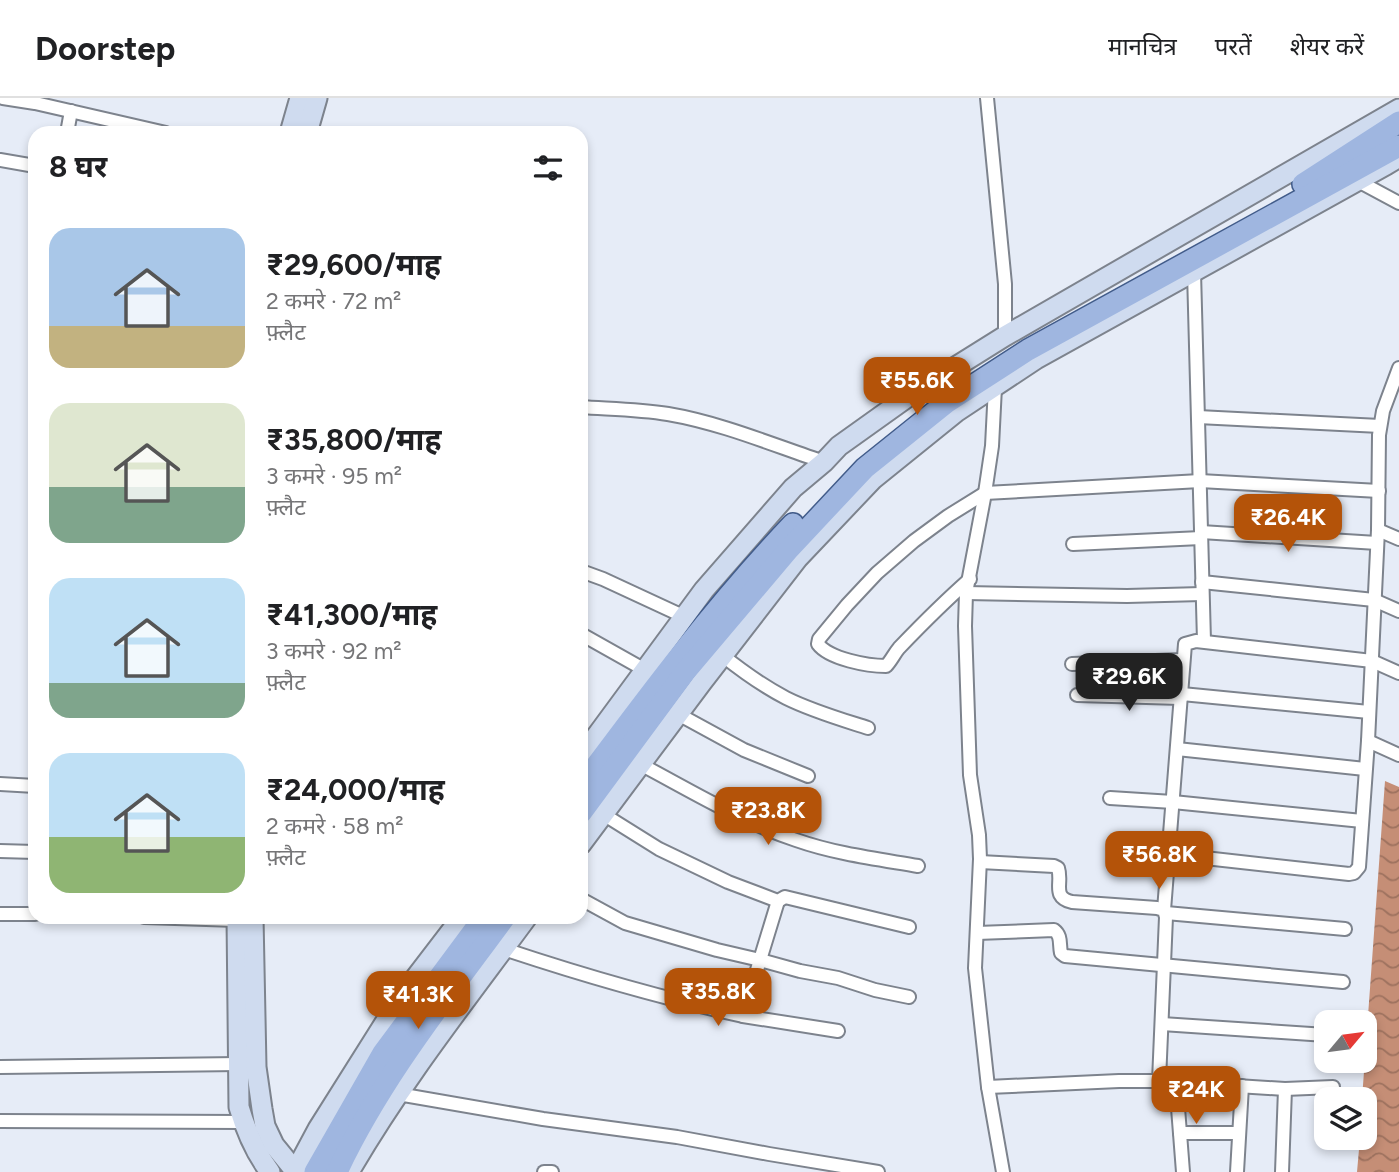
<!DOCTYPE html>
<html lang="hi">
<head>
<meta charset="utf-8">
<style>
	:root { --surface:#fff; --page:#f6f6f6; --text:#202124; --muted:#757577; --line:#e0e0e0; --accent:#b45309 }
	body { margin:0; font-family:Figtree,"Noto Sans Devanagari",sans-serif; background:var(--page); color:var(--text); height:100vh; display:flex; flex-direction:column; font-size:26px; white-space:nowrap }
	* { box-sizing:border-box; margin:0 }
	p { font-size:23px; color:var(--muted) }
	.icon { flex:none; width:38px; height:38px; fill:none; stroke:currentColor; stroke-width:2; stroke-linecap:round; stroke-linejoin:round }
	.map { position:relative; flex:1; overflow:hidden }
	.sheet { position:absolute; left:28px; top:28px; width:560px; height:798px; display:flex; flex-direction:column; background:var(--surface); border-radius:21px; box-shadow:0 4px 10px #0003 }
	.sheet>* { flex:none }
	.needle { width:46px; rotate:61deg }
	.buttons { position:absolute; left:1314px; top:912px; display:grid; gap:14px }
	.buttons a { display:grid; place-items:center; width:63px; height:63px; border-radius:14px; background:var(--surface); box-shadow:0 4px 10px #0003; font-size:35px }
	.price { position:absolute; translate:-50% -60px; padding:0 16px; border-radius:14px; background:var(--accent); color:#fff; font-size:23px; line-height:46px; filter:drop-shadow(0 2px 4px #0008) }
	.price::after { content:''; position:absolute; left:50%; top:42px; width:21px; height:16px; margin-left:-10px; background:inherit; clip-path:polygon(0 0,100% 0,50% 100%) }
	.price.current { background:#222; color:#fff }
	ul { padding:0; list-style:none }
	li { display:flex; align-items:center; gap:21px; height:175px; padding:0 21px }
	li span { display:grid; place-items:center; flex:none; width:196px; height:140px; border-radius:21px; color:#555 }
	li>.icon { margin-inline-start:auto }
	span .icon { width:84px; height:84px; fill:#fffc; stroke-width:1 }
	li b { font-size:30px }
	h2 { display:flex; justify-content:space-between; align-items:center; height:84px; padding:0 21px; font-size:30px }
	header { display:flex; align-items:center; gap:42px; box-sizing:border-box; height:98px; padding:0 35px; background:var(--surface); border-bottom:2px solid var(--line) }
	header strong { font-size:33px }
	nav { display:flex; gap:38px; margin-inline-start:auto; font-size:24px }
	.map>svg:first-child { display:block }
	.water { fill:url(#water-waves) }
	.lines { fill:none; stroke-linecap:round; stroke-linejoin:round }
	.minor-casing { stroke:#7d838d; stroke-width:16 }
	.secondary-casing { stroke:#7d838d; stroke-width:23 }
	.primary-casing { stroke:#425c8a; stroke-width:24 }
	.minor { stroke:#fff; stroke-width:12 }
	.secondary { stroke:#cfdbef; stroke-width:19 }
	.primary { stroke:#9fb6e0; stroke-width:21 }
</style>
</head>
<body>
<header>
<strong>Doorstep</strong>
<nav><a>मानचित्र</a><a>परतें</a><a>शेयर करें</a></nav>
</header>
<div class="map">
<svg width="1399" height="1074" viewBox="0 0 1399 1074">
	<defs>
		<pattern id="water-waves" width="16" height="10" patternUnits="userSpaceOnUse" patternTransform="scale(1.75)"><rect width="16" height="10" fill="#c58e76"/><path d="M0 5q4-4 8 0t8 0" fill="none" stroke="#9e725f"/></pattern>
	</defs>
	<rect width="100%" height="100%" fill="#e6ecf7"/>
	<path class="water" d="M1385,683L1399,689V1074H1357L1360,1040H1365V1001H1362Z"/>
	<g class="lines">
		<defs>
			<g id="minor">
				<path d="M3,0L35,5L166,35"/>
				<path d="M987,0L1005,186V238"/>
				<path d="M67,35L71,13"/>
				<path d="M0,62L35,68"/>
				<path d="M1358,83L1399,105"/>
				<path d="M1194,174L1204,543"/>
				<path d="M995,289L992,348L985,395L966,495L965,528L970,677L979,737L980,761L975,870L988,989L1003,1074"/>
				<path d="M581,309C610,311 639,311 668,316C721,325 773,347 824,364"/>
				<path d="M1198,319L1380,328"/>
				<path d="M1378,432L1399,441"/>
				<path d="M1201,434L1377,445"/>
				<path d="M1073,446L1201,440"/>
				<path d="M581,473L603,481L685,519"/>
				<path d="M970,481C945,503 922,526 899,550C894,556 891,563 886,568C868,568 829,561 818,546L819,541L847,507L877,475L914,443L948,418L985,395L1200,383L1379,393"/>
				<path d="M1202,484L1374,502L1399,513"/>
				<path d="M966,495L1127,498L1202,496"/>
				<path d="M581,536L645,572"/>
				<path d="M722,557C742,573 763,588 786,600C812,613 840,621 868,630"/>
				<path d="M1072,566L1183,562"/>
				<path d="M1182,596L1369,614"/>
				<path d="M1077,597L1181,600"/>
				<path d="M678,616L744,652L808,678"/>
				<path d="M1368,643L1399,657"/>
				<path d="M1177,651L1365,671"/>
				<path d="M640,666C691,693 742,724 796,742C836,756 877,761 918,768"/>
				<path d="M0,686L35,688"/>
				<path d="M1110,700L1173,704L1362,723"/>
				<path d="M603,716L659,751L728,784L778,803L785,799L909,829"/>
				<path d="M0,753L35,754"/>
				<path d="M1169,756L1349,776L1354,775L1359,769L1368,643L1378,432L1379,337L1383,313L1399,270"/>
				<path d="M980,764L1054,768L1058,770C1063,785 1051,799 1072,804L1157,810L1164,812L1166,819L1159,983"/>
				<path d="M581,801L625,825L717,852L760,862L778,803"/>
				<path d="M1164,812L1185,546L1196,543L1372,563L1399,575"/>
				<path d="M1166,815L1345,831"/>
				<path d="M0,816H35"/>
				<path d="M144,819L237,822"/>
				<path d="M977,835L1054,832C1062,838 1059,846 1061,855L1065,858L1343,884"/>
				<path d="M504,851C582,877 662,900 743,918L760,862L800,873L838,880L875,892L909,899"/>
				<path d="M743,918L838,933"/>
				<path d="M1162,926L1326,937"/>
				<path d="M0,969L239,966"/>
				<path d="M1176,984L1183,1074"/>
				<path d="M988,989L1119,983H1159L1285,991L1333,989"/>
				<path d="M398,996L543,1021L677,1039L769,1056L878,1074"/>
				<path d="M0,1023L244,1024"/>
				<path d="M1180,1035H1239"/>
				<path d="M544,1074H552"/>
				<path d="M1237,1074L1242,988"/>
				<path d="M1282,1074L1285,991"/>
			</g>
			<g id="secondary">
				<path d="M290,35L300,0"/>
				<path d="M307,35L317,0"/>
				<path d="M581,659L704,492L793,390L824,364L839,348L909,298L1005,238L1399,11"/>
				<path d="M581,746L702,584L798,460L873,381L956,314L1036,261L1386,67L1399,59"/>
				<path d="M237,819L239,1009C246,1033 255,1054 270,1074"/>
				<path d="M253,819L256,969L262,1011L265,1028L274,1047L296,1074"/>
				<path d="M295,1074L318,1031L403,896L462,819"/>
				<path d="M349,1074C401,984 466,902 527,819"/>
			</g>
			<g id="primary">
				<path d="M1303,86L1399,24"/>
				<path d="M581,688C648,598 715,508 793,426"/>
				<path d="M581,715L685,574L789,451L865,370L946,305L1028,252L1399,48"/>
				<path d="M315,1074L383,955L484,819"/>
				<path d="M337,1074C380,982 445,901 505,819"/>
			</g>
		</defs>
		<use href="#minor" class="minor-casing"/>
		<use href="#secondary" class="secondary-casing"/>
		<use href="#primary" class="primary-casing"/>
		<use href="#minor" class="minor"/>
		<use href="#secondary" class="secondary"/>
		<use href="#primary" class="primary"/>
	</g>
</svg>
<div class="buttons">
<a><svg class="needle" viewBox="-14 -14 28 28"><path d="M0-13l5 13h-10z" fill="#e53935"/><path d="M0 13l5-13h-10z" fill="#757577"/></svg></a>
<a><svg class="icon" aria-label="layers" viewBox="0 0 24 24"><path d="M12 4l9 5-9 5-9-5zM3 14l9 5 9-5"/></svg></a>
</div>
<b class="price" style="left:917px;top:319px">₹55.6K</b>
<b class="price" style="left:1288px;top:456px">₹26.4K</b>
<b class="price current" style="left:1129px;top:615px">₹29.6K</b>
<b class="price" style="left:768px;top:749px">₹23.8K</b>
<b class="price" style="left:1159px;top:793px">₹56.8K</b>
<b class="price" style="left:718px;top:930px">₹35.8K</b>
<b class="price" style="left:418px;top:933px">₹41.3K</b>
<b class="price" style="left:1196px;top:1028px">₹24K</b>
<section class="sheet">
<h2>8 घर<svg class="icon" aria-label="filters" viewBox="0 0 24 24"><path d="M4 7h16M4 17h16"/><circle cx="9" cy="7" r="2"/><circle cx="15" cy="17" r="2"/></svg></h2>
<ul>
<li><span style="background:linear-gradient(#a9c7e8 70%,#c2b280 0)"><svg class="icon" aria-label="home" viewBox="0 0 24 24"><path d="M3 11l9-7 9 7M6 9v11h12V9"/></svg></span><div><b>₹29,600/माह</b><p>2 कमरे · 72 m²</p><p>फ़्लैट</p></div></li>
<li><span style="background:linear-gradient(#dfe7d0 60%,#7fa58c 0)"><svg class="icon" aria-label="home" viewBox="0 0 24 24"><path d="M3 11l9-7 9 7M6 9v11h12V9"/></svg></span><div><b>₹35,800/माह</b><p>3 कमरे · 95 m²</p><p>फ़्लैट</p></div></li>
<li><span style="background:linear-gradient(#bfe0f5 75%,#7fa58c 0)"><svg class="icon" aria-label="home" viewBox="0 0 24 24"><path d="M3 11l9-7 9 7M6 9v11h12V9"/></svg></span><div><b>₹41,300/माह</b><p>3 कमरे · 92 m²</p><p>फ़्लैट</p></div></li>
<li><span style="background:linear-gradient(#bfe0f5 60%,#8fb573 0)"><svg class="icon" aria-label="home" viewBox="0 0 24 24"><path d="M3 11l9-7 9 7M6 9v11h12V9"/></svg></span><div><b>₹24,000/माह</b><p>2 कमरे · 58 m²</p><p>फ़्लैट</p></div></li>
</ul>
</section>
</div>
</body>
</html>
